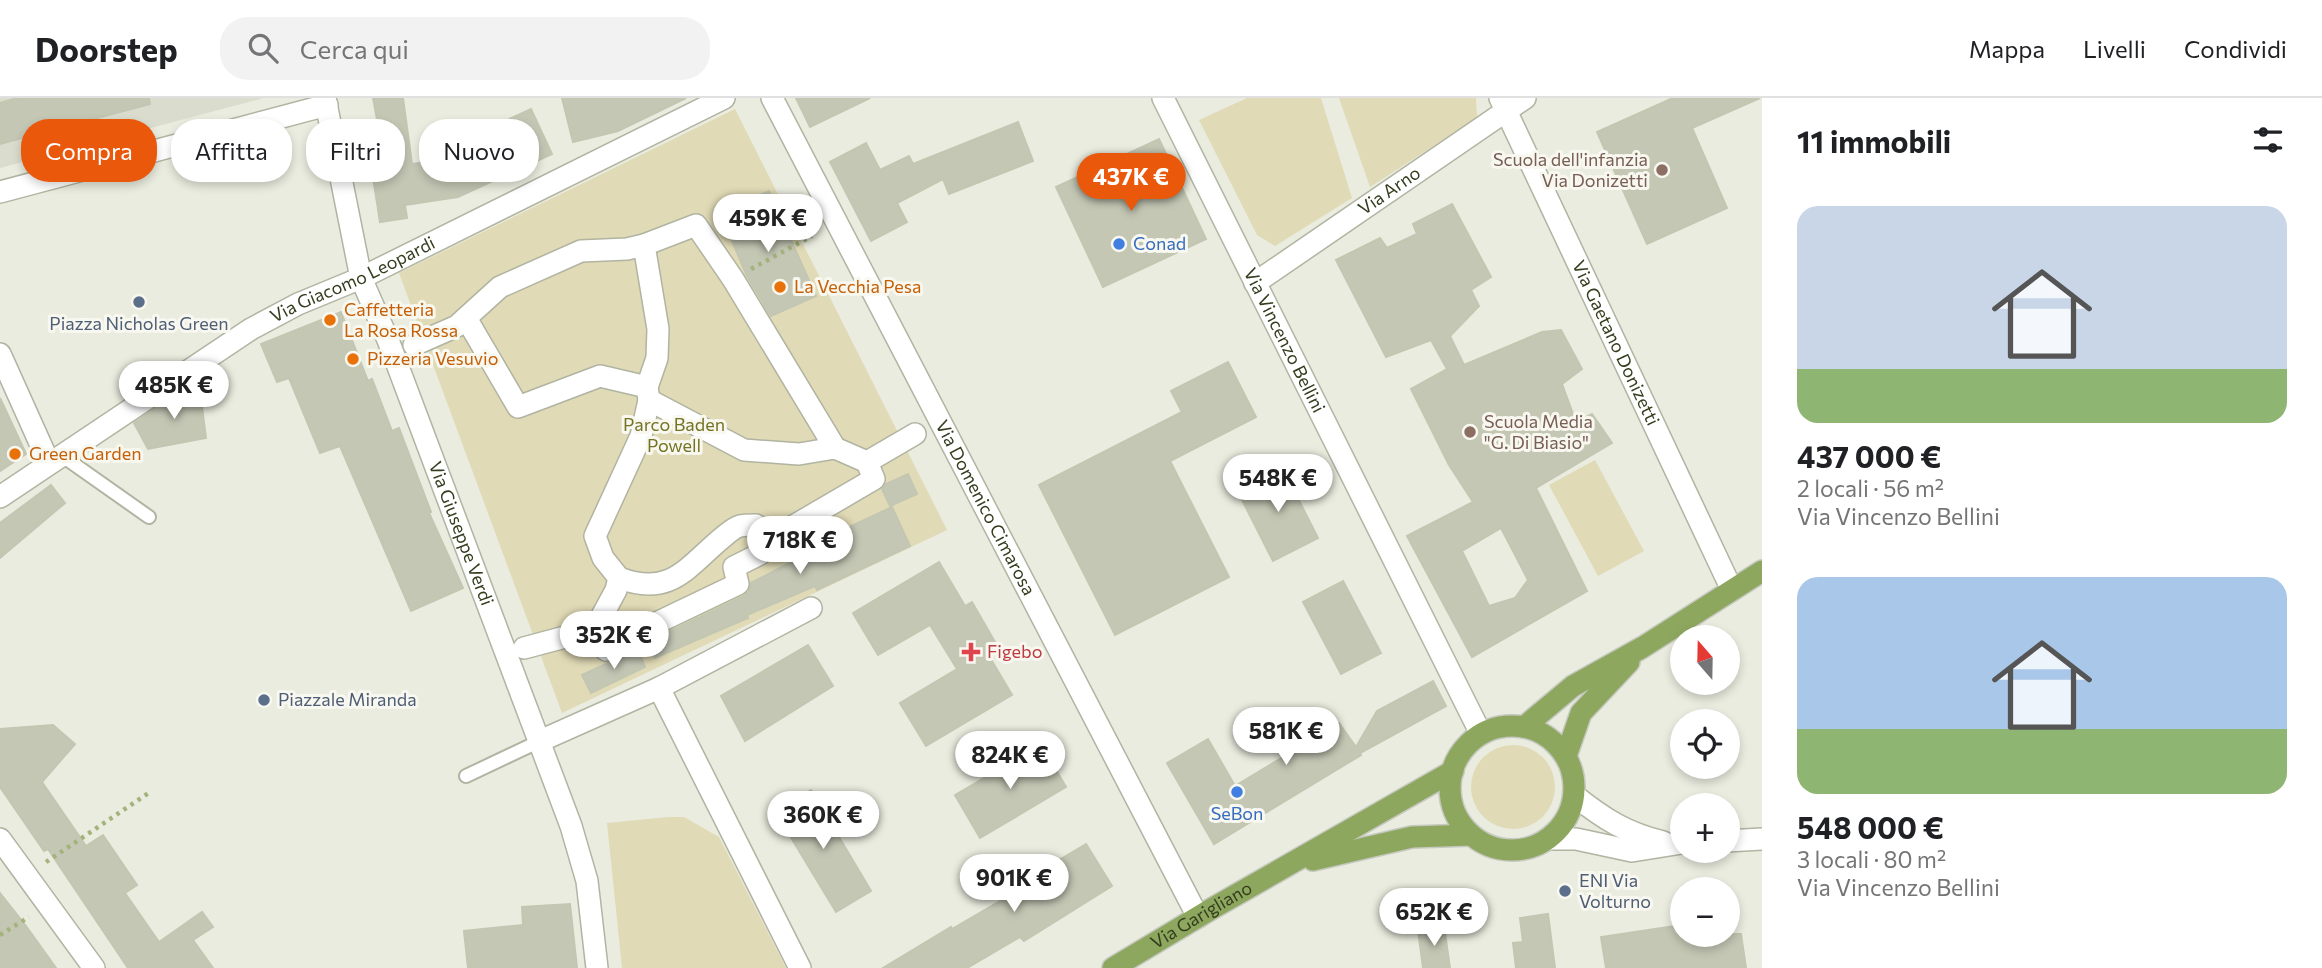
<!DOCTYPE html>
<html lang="it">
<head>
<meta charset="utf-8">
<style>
	:root { --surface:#fff; --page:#f2f2f2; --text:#202124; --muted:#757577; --line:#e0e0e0; --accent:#ea580c }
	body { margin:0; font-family:Commissioner,sans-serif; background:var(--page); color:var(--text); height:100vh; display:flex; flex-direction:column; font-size:26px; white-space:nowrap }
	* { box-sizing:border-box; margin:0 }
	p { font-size:23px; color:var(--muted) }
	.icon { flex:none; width:38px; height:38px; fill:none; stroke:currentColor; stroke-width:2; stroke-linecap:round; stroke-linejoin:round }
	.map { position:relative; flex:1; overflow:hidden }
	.sheet { display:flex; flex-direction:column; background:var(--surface); width:560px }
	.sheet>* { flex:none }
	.banner { position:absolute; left:21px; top:21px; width:665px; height:63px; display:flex; gap:14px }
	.needle { width:46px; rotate:340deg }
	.fabs { position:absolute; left:1670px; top:527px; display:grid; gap:14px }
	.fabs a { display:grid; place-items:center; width:70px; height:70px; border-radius:50%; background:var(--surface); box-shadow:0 4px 10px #0003; font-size:35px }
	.price { position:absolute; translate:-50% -60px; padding:0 16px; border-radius:24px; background:#fff; color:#222; font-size:23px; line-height:46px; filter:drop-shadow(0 2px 4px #0008) }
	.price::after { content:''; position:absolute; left:50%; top:42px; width:21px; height:16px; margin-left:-10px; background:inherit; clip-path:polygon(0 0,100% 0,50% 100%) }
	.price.active { background:var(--accent); color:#fff }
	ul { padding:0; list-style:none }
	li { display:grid; align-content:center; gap:14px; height:371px; padding:0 35px }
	li span { display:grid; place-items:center; height:217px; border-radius:21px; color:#555 }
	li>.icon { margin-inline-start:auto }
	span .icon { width:126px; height:126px; fill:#fffc; stroke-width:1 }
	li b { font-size:30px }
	h2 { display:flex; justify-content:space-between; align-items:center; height:84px; padding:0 35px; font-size:30px }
	.chip { padding:0 24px; border-radius:28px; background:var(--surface); box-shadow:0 4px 10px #0003; font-size:24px; line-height:63px }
	.chip.active { background:var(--accent); color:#fff }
	header { display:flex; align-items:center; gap:42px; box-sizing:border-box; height:98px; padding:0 35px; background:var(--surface); border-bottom:2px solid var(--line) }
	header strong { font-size:33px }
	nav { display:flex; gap:38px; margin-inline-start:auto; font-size:24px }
	.search { width:490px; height:63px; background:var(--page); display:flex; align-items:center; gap:18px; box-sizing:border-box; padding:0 24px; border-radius:28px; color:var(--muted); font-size:26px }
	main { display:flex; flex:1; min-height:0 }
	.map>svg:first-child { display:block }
	.built { fill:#dadccd }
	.green { fill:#e0dab6 }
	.building { fill:#c4c7b4; stroke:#c3c6b1; stroke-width:2; fill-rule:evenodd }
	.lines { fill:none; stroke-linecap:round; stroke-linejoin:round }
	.lane-casing { stroke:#b0b4a1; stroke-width:16 }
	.street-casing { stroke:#b0b4a1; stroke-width:24 }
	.primary-casing { stroke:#c6c9c0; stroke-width:24 }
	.path { stroke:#a4b37c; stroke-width:4.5; stroke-dasharray:3.5 5; stroke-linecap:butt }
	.lane { stroke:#fff; stroke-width:12 }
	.street { stroke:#fff; stroke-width:21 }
	.primary { stroke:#8ea75f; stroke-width:21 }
	.education-dot { fill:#8d6e63; stroke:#f8f8f0; stroke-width:2.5 }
	.shop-dot { fill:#3f7fe0; stroke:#f8f8f0; stroke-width:2.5 }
	.food-dot { fill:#e8710a; stroke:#f8f8f0; stroke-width:2.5 }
	.service-dot { fill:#5c6f8a; stroke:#f8f8f0; stroke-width:2.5 }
	.health-dot { fill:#e0444e; stroke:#f8f8f0; stroke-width:2.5 }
	.labels { text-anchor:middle; stroke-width:6; stroke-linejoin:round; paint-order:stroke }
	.education-label { font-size:18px; fill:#785e54; stroke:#f8f8f0; text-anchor:end }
	.street-label { font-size:18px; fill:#343e1e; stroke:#f8f8f0 }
	.shop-label { font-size:18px; fill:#366cbe; stroke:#f8f8f0; text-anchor:start }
	.food-label { font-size:18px; fill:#c56008; stroke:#f8f8f0; text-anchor:start }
	.service-label { font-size:18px; fill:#4e5e75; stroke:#f8f8f0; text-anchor:start }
	.park-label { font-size:18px; fill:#747323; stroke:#f8f8f0 }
	.health-label { font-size:18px; fill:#be3a42; stroke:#f8f8f0; text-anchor:start }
</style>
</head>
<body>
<header>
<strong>Doorstep</strong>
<div class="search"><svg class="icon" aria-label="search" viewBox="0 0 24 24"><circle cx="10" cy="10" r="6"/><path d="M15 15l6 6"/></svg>Cerca qui</div>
<nav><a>Mappa</a><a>Livelli</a><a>Condividi</a></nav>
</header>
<main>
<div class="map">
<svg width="1762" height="870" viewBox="0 0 1762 870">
	<rect width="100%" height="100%" fill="#eaecdf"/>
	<path class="built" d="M0,0H264L0,70Z"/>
	<g class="green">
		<path d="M1247,0H1321L1352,100L1275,148L1257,137L1199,22Z"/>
		<path d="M1339,0H1476L1477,20L1370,89Z"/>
		<path d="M735,11L947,432L562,615L399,175Z"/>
		<path d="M1595,362L1644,453L1598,478L1549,387Z"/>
		<circle cx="1513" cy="689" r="42"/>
		<path d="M668,719H684L719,739L786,870H622L607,725Z"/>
	</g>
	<g class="building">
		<path d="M17,0H149L150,6L0,46V5Z"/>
		<path d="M373,0H403L412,66L467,58L460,44L531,11L552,56L458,99L405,107L407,120L380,124L366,34L379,32Z"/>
		<path d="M562,0H686L618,33L573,44Z"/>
		<path d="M796,0H870L810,29Z"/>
		<path d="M1673,0H1760L1692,30L1727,110L1647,146L1597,34Z"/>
		<path d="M1018,24L1033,63L949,96L943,81L897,105L907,124L871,143L830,64L866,45L880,72L909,58L913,66Z"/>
		<path d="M1159,41L1206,141L1103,189L1056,89Z"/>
		<path d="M769,93L816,198L771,218L747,178L720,115Z"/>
		<path d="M1452,106L1491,179L1471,192L1479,208L1450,238L1464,267L1542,234L1561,232L1582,271L1562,286L1576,324L1592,316L1612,345L1536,390L1587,493L1472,559L1407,438L1473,404L1449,367L1411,291L1447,271L1431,242L1386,259L1336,162L1380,140L1387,150L1417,136L1413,126ZM1501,430L1528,482L1515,500L1489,508L1462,453Z"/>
		<path d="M341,214L368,283L372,281L392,333L399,330L431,414L429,415L463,490L411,513L340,348L320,355L289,280L277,284L261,246Z"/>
		<path d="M1228,264L1256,319L1170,363L1229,479L1115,537L1039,387L1182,314L1171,293Z"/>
		<path d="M190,287L201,301L206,340L148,351L134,325Z"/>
		<path d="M0,300L26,356L0,373Z"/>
		<path d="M1282,369L1318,440L1273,463L1237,392Z"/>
		<path d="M908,376L917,396L890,408L882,391L886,386Z"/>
		<path d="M51,387L65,405L0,460V425Z"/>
		<path d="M892,409L910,448L817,492L815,488L747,517L748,520L655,560L648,544L744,498L749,494L751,485L801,459L798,453Z"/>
		<path d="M939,464L965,508L972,504L999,551L989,558L1012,597L926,648L900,605L957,571L930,527L878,557L853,515Z"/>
		<path d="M1343,483L1381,555L1341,576L1303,504Z"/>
		<path d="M808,547L833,588L745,643L721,598Z"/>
		<path d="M638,551L645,569L591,595L582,577Z"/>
		<path d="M1433,583L1446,608L1360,655L1361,657L1214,746L1167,665L1208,641L1235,688L1339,625L1356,649L1377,613Z"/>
		<path d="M53,627L75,646L42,684L86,748L103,737L137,787L125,795L159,844L202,814L213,829L193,842L213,870H128L48,751L44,753L0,689V631Z"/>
		<path d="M1041,647L1066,689L980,740L955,697Z"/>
		<path d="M811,692L871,793L836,814L775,713Z"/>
		<path d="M1086,746L1112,788L1024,843L1020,839L967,870H883L951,829L952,831L1000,803L997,799Z"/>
		<path d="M0,795L26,828L56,870H0Z"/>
		<path d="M570,806L577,870H468L464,833L523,827L522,809Z"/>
		<path d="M1548,816L1555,870H1516L1513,845L1523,844L1520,820Z"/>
		<path d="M1682,827V836H1741L1746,870H1606L1601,839Z"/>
		<path d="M1444,828L1450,870H1423L1418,832Z"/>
	</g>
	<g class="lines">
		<defs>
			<g id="lane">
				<path d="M61,357L149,419"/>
				<path d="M466,678L540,643"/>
			</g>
			<g id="street">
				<path id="s1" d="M325,0L361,180L388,242L571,728L587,783L597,870"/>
				<path id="s2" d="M772,0L1198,819"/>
				<path id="s3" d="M1163,0L1481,636"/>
				<path id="s4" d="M1500,0L1732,492"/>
				<path d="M0,94L327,7"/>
				<path d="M644,147L696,127L733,181L835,350"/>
				<path id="s5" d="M1255,185L1525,0"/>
				<path d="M466,220L518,309L600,278L647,289"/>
				<path d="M414,247L457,228L500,189L581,153L627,151L644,147L658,231L657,260L647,289L649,302L641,338L595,438L603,460L619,480L616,492L595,531L524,550"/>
				<path d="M0,256L49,365"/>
				<path d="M649,302L744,352L799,356L835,350L867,364L915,336"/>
				<path id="s6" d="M0,399L251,231L298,206L361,180L724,0"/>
				<path d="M619,480C671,499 686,470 722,440C727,436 733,430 740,428C744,427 751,427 756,427L773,440L874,381L867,364"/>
				<path d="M595,531L606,552L646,530L738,486L734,469L760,456L773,440"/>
				<path d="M659,590L800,870"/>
				<path d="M540,643L659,590L811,510"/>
				<path d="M1575,698C1604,721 1626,735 1663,744"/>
				<path d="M0,741L94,870"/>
				<path d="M1549,741H1576L1632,753L1682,745"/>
				<path d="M1727,743L1762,741"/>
			</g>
			<g id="primary">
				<circle cx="1512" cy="690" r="62"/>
				<path d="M1524,629L1573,588L1643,549L1762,473"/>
				<path d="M1566,658L1581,615L1629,564"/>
				<path d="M1313,762L1412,739L1471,737"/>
				<path id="s7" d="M1113,870L1213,810L1453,673"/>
			</g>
		</defs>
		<use href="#lane" class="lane-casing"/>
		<use href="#street" class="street-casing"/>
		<use href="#primary" class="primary-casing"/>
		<g class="path">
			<path d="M751,171L812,138"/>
			<path d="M46,764L150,694"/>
			<path d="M0,837L29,819"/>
		</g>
		<use href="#lane" class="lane"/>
		<use href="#street" class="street"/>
		<use href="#primary" class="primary"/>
	</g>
	<g class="education-dot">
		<circle cx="1662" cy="72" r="7"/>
		<circle cx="1470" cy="334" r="7"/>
	</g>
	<g class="shop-dot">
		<circle cx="1119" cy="146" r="7"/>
		<circle cx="1237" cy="694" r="7"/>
	</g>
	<g class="food-dot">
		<circle cx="780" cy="189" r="7"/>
		<circle cx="330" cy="222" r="7"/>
		<circle cx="353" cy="261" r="7"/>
		<circle cx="15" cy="356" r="7"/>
	</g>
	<g class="service-dot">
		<circle cx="139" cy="204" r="7"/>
		<circle cx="264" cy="602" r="7"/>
		<circle cx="1565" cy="793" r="7"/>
	</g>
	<path class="health-dot" d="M967.5 543.5h7v7h7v7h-7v7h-7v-7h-7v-7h7z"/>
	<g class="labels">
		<g class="education-label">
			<text x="1648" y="68">Scuola dell'infanzia<tspan x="1648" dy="21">Via Donizetti</tspan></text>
			<text x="1484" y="330" text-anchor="start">Scuola Media<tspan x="1484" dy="21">"G. Di Biasio"</tspan></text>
		</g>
		<g class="street-label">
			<text dy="6" stroke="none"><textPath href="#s5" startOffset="163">Via Arno</textPath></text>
			<text dy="6" stroke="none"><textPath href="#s6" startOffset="415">Via Giacomo Leopardi</textPath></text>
			<text dy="6" stroke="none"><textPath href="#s3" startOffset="271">Via Vincenzo Bellini</textPath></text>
			<text dy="6" stroke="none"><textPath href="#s4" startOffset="271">Via Gaetano Donizetti</textPath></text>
			<text dy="6" stroke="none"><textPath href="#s2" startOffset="462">Via Domenico Cimarosa</textPath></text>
			<text dy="6" stroke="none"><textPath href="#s1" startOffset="458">Via Giuseppe Verdi</textPath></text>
			<text dy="6" stroke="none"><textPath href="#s7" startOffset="103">Via Garigliano</textPath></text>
		</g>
		<g class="shop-label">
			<text x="1133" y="152">Conad</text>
			<text x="1237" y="722" text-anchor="middle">SeBon</text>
		</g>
		<g class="food-label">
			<text x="794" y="195">La Vecchia Pesa</text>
			<text x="344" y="218">Caffetteria<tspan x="344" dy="21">La Rosa Rossa</tspan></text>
			<text x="367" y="267">Pizzeria Vesuvio</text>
			<text x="29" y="362">Green Garden</text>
		</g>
		<g class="service-label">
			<text x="139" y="232" text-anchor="middle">Piazza Nicholas Green</text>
			<text x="278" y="608">Piazzale Miranda</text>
			<text x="1579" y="789">ENI Via<tspan x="1579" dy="21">Volturno</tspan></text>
		</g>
		<g class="park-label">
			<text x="674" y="333">Parco Baden<tspan x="674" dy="21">Powell</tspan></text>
		</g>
		<g class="health-label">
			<text x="987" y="560">Figebo</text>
		</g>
	</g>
</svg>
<div class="fabs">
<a><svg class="needle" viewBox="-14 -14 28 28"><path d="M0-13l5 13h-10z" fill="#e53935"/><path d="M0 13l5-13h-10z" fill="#757577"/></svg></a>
<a><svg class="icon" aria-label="locate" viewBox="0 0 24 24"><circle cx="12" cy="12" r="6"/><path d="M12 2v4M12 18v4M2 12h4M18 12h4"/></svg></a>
<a>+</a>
<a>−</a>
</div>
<b class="price active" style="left:1131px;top:115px">437K €</b>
<b class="price" style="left:768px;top:156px">459K €</b>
<b class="price" style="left:174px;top:323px">485K €</b>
<b class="price" style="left:1278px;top:416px">548K €</b>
<b class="price" style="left:800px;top:478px">718K €</b>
<b class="price" style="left:614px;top:573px">352K €</b>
<b class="price" style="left:1286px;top:669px">581K €</b>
<b class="price" style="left:1010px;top:693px">824K €</b>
<b class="price" style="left:823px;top:753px">360K €</b>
<b class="price" style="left:1014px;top:816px">901K €</b>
<b class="price" style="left:1434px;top:850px">652K €</b>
<div class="banner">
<a class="chip active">Compra</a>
<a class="chip">Affitta</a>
<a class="chip">Filtri</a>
<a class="chip">Nuovo</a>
</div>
</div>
<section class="sheet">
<h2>11 immobili<svg class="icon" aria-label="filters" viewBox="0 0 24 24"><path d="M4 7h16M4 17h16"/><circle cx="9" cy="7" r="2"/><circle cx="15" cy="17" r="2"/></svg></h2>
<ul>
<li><span style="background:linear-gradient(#c9d6e8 75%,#8fb573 0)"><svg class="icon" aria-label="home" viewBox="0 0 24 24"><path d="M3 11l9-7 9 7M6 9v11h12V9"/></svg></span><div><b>437 000 €</b><p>2 locali · 56 m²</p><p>Via Vincenzo Bellini</p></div></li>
<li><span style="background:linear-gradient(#a9c7e8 70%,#8fb573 0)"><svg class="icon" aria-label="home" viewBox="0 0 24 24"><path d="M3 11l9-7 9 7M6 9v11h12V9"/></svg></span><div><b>548 000 €</b><p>3 locali · 80 m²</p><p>Via Vincenzo Bellini</p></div></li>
</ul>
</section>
</main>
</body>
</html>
